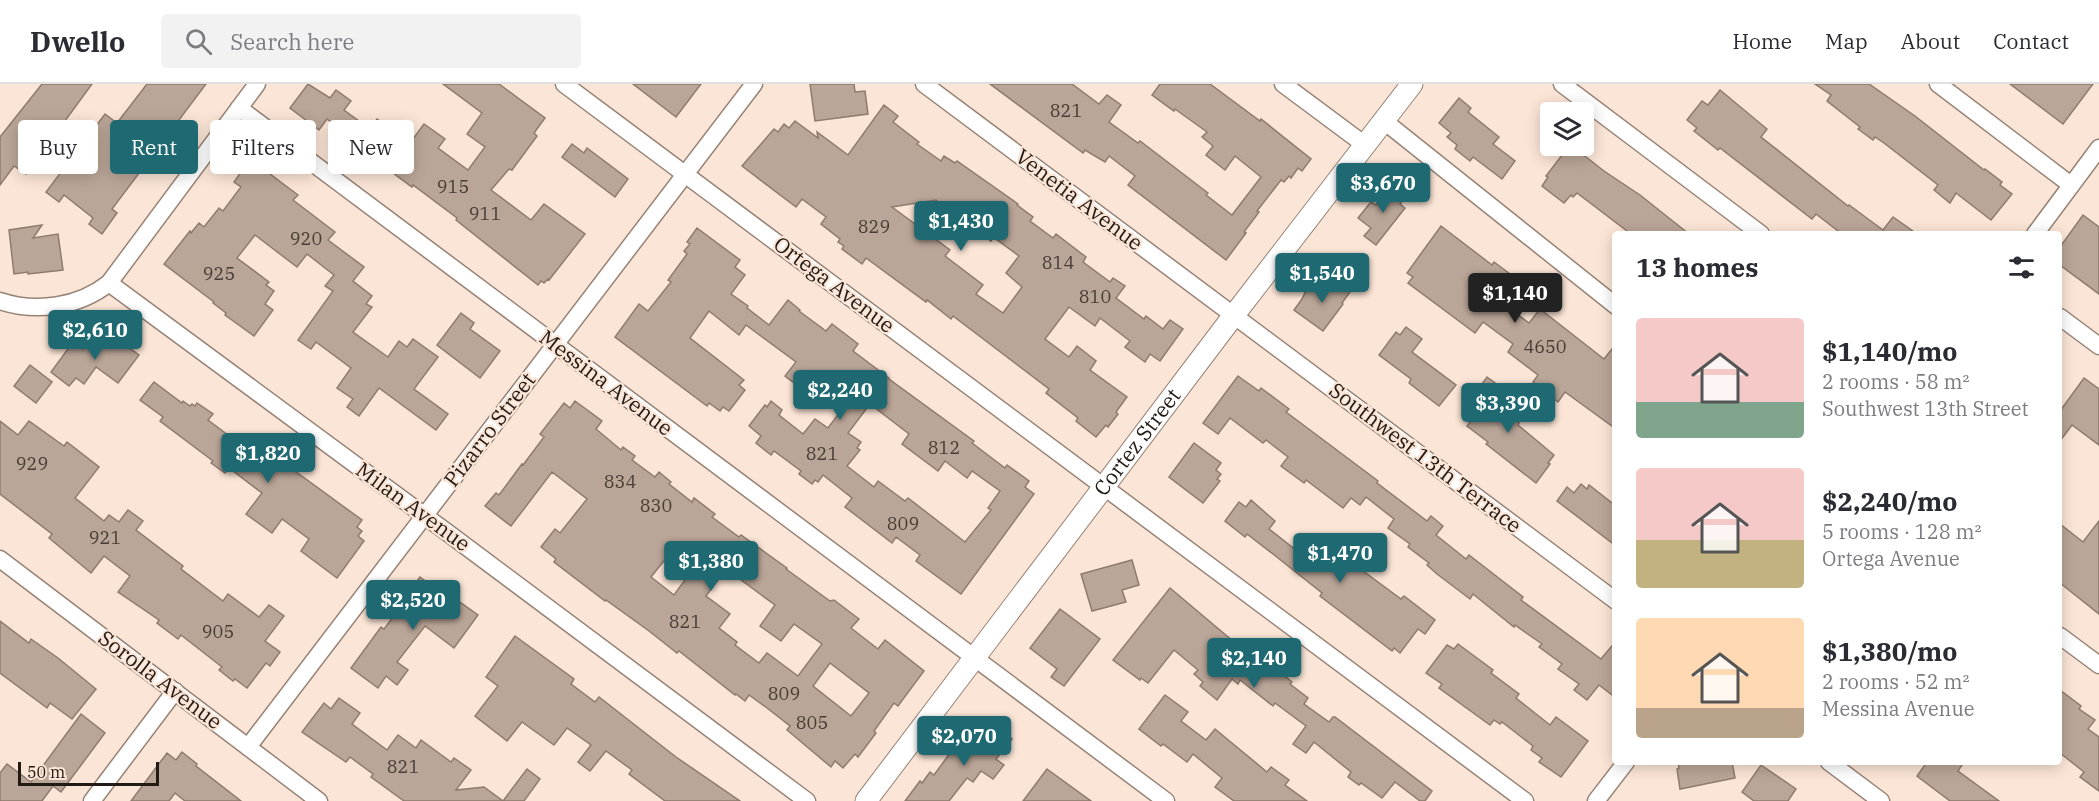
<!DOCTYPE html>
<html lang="en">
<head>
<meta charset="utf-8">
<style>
	:root { --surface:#fff; --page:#f2f2f3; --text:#2b2b33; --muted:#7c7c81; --line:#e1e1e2; --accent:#1e6972 }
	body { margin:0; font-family:"IBM Plex Serif",serif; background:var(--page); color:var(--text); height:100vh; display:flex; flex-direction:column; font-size:22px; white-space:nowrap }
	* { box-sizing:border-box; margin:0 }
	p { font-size:20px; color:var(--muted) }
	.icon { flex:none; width:33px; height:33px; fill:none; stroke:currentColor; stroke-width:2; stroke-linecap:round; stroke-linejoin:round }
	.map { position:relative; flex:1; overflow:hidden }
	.details { position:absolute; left:1612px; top:147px; width:450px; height:534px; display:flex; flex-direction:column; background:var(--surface); border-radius:6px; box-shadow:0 3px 15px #0003 }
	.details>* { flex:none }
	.banner { position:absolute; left:18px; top:36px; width:570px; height:54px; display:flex; gap:12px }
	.buttons { position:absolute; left:1540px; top:18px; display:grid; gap:12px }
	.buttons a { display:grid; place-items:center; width:54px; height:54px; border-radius:6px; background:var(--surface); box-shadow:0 3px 15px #0003; font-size:30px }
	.scale { position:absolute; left:18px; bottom:15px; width:141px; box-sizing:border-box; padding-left:6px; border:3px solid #211a15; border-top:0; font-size:16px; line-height:21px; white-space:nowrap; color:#211a15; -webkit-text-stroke:4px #fbe5d6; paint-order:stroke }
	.price { position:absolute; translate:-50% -51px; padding:0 14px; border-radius:6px; background:var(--accent); color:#fff; font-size:20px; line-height:39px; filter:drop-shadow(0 2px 3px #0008) }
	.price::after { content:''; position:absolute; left:50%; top:36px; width:18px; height:14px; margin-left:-9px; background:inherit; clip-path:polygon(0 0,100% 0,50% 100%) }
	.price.active { background:#222; color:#fff }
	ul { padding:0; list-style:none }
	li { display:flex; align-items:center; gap:18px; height:150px; padding:0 24px }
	li span { display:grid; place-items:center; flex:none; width:168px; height:120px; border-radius:6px; color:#555 }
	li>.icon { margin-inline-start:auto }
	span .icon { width:72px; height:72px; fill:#fffc; stroke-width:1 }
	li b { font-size:26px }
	h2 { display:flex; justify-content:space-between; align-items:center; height:72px; padding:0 24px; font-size:26px }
	.chip { padding:0 21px; border-radius:6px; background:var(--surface); box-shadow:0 3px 15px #0003; font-size:21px; line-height:54px }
	.chip.active { background:var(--accent); color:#fff }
	header { display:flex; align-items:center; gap:36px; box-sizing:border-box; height:84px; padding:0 30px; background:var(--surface); border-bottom:2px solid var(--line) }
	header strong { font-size:28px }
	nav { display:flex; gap:33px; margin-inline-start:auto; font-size:21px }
	.search { width:420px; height:54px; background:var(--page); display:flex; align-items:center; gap:15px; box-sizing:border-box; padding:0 21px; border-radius:6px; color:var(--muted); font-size:22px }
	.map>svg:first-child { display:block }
	.building { fill:#baa698; stroke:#8f7b6e; stroke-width:1.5; fill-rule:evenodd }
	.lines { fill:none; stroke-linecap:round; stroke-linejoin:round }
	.minor-casing { stroke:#978376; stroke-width:19 }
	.tertiary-casing { stroke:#978376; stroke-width:23 }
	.minor { stroke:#fff; stroke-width:16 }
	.tertiary { stroke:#fff; stroke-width:21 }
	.labels { text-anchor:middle; stroke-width:4.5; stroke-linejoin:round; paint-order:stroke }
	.number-label { font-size:18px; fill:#473d36 }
	.street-label { font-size:21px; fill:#211a15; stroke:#fbe5d6 }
</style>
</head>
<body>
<header>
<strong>Dwello</strong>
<div class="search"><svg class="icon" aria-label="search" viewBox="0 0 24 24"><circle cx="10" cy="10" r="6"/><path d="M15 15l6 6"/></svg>Search here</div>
<nav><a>Home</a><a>Map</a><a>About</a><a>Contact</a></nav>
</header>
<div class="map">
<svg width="2099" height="717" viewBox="0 0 2099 717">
	<rect width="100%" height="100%" fill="#fbe5d6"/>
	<g class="building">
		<path d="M42,0H92L26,90L14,82L0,101V53Z"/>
		<path d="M147,0H206L112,125L117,129L102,150L89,140L93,134L64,111L59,118L46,108L105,30L117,39Z"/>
		<path d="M308,0L330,14L336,6L351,17L344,26L370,45L377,35L410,59L424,40L445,55L438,64L468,86L485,63L467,50L482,29L443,0H499L545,34L534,49L537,52L512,86L509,85L491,106L531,136L544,120L585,150L549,196L548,195L544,199L541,197L538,201L456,136L457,134L413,101L412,103L374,75L370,79L354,67L359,59L327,35L319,46L290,24Z"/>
		<path d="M633,0H701L676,33Z"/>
		<path d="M810,0H854L855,8L865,7L868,30L815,37Z"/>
		<path d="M990,0H1072L1099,20L1107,11L1121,21L1109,38L1138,59L1140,57L1208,109L1206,111L1232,131L1261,93L1235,72L1225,86L1206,71L1213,62L1202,53L1207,48L1175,25L1174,27L1152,11L1160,0H1210L1260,37L1261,35L1311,75L1302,87L1298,84L1291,94L1289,92L1284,98L1281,96L1257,127L1259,128L1244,148L1246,149L1226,176L1128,101L1135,92L1109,72L1105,78L1085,66L1083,69Z"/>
		<path d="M1815,0H1869L1915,32L1984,86L1985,85L2002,98L2000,101L2012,110L1991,136L1956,109L1950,119L1934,106L1938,101L1884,59L1875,53L1873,56L1858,45L1860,43L1827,17L1831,11Z"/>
		<path d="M2010,0H2093L2063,40Z"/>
		<path d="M1720,6L1767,45L1761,53L1848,122L1849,121L1883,146L1893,133L1917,150H1842L1816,130L1812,135L1720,64L1718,66L1694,47L1697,44L1687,36L1702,17L1708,21Z"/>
		<path d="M1459,14L1471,24L1468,28L1499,53L1493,60L1515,77L1502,95L1473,73L1470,77L1455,65L1457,61L1447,53L1451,49L1439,39Z"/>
		<path d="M884,21L898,32L893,38L919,58L917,60L941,77L944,72L955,79L957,77L1018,120L1017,121L1033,133L1030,137L1053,154L1056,150L1086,173L1083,178L1110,198L1113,194L1125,202L1116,214L1144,235L1146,232L1163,245L1170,236L1183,245L1160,277L1150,270L1145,278L1125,263L1130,257L1100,234L1095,242L1069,223L1045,255L1069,273L1077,262L1096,277L1090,286L1127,313L1116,328L1118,330L1108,343L1106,341L1096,353L1076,337L1078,334L1046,309L1049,305L953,232L951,235L927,216L926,218L866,174L862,180L842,165L844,162L838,158L840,155L821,140L826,133L802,115L796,123L742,82L774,45L778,48L784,40L789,44L795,37L818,54L817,48L848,71ZM936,116L991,157L993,153L1019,172L1006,189L1022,203L1003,229L976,210L983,201L945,172L950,166L892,123Z"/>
		<path d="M572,60L584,69L587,64L628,95L615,113L562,73Z"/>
		<path d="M1569,62H1572L1604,87L1640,111L1689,150H1631L1577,109L1573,113L1571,111L1564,119L1542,102L1548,93L1546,92Z"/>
		<path d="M250,75L298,111L293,116L335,148L328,156L364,183L353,197L372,212L366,220L372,223L353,248L388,273L399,257L407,263L413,255L438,273L414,305L448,330L436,346L379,304L359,332L347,323L353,315L337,304L351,284L316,258L311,265L298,256L333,207L325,202L334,191L307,170L297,183L255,151L237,174L269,198L266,201L274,207L265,220L273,226L254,252L225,231L226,229L213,219L214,218L164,180L190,147L191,149L199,139L204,143L219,124L223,127L241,103L234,98Z"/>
		<path d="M1392,101L1406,112L1400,120L1405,124L1376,161L1364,152L1371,144L1358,134L1371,118L1376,121Z"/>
		<path d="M2083,131L2099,143V210L2060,181V163Z"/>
		<path d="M42,141L33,154L58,150L63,186L28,190V188L14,190L9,146Z"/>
		<path d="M1441,142L1492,181L1494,178L1514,193L1498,216L1529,239L1540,225L1604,275L1616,260V345L1565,308L1558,318L1533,298L1538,291L1508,268L1513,260L1483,238L1475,249L1408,199L1413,193L1407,189Z"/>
		<path d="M697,144L740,176L735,183L745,191L731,210L748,222L747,224L769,241L788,216L800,226L799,227L826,247L832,240L858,260L853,267L889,294V295L974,357L972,359L1005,384L1007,381L1029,397L1025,403L1034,410L961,510L916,477L920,471L896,453L892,459L845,423L852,414L823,391L818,398L815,396L812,400L799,390L801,387L774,367L771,371L756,359L761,352L749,342L765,321L767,323L771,317L782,326L779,331L803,350L815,335L828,344L846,320L807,290L798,302L785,292L796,278L746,241L739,251L709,227L690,254L744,296L739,301L745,306L729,327L723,323L720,327L709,319L707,322L615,253L639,220L648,227L671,198L668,196L687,170L684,167L690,160L687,158ZM870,320L909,350L902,360L938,387L945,377L967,394L972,387L1000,407L988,424L991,426L965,458L908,414L905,417L878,397L874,403L847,382L860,366L857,364L861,358L848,349Z"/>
		<path d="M1311,196L1327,208L1335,197L1350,208L1342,219L1343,220L1323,247L1294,226L1302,215Z"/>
		<path d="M461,229L474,239L470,245L500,267L480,294L437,261Z"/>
		<path d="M1406,243L1422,255L1412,268L1456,301L1439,322L1409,299L1411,295L1379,271L1396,248L1400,251Z"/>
		<path d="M92,251L108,264L115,254L139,271L118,299L96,283L84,300L76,294L69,302L51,288L73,258L82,265Z"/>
		<path d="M30,281L52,298L36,319L14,302Z"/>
		<path d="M1238,292L1259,307L1261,304L1289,325L1286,328L1378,397L1377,399L1427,437L1431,432L1443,442L1436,451L1466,475L1469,471L1523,513L1521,516L1601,575L1616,557V614L1599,601L1587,616L1574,606L1579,600L1558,585L1562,580L1539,563L1542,560L1515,541L1514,543L1473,510L1470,515L1437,490L1427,481L1429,479L1408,463L1410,460L1388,444L1394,435L1366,413L1360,421L1351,414L1343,424L1306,396L1304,399L1281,382L1288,373L1266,356L1263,359L1230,334L1218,350L1203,339Z"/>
		<path d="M1487,293L1502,304L1493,317L1511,330L1510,332L1519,339L1518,341L1554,371L1548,379L1550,380L1536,399L1486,360L1488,358L1467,342L1482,322L1471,315Z"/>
		<path d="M2084,294L2099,305V361L2072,341L2060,357V327Z"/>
		<path d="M154,298L182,319L183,317L190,322L192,320L195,322L197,319L213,330L208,336L236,357L237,356L257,370L262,363L362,436L357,443L362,447L358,452L364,457L337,494L301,467L309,455L282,435L272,449L246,430L262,409L229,384L225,389L211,379L213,377L160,337L163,333L140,316Z"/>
		<path d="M575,317L602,337L596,345L621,366L623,363L635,372L632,376L655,393L659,388L671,398L669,400L692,418L694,414L715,430L712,433L739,453L741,451L787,484L786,485L830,517L834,516L859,535L851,544L878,565L885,556L924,587L898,622L894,619L874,647L876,649L858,673L855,670L843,684L835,677L831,683L787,646L790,642L767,624L749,611L745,617L736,610L735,611L679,567L677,569L649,547L606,516L605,517L554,478L556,475L541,463L555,445L560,449L587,415L552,388L511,442L485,422L496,409L499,411L522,380L523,381L544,353L540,350L564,319L570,324ZM671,468L693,485L674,511L651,493ZM726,485L775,521L760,542L781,557L794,540L822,560L798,592L767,569L759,579L735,561L737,558L719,544L730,530L706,512ZM830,579L869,609L851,632L813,602Z"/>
		<path d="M0,337L18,351L29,337L64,362L67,358L99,383L75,414L104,437L109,431L119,438L128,426L143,437L136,446L183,482L181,485L223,517L228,510L259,533L269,521L284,532L265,557L280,568L270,582L266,579L247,604L235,595L233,597L219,586L222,583L181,551L178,555L157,539L159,536L118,508L130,492L104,472L91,489L49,454L52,450L0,410Z"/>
		<path d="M1194,359L1221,379L1216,386L1221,390L1217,395L1220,397L1203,419L1169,393Z"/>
		<path d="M1581,400L1587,405L1589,401L1616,422V462L1557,417L1567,403L1574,409Z"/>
		<path d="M1251,416L1275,437L1269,445L1301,470L1306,463L1341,491L1351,478L1401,515L1404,512L1435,536L1425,550L1418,545L1400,569L1394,564L1392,567L1320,512L1322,509L1273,470L1247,450L1245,453L1225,437L1239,418L1246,423Z"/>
		<path d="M2099,437V530L2060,499V440L2083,458Z"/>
		<path d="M1132,476L1139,501L1122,506L1126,518L1092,527L1081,490Z"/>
		<path d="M420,493L436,505L437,502L478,531L454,564L425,542L397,578L408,586L397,601L386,592L378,604L351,584L381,543L384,545L413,507L411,505Z"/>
		<path d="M1170,504L1247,569L1246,571L1270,590L1275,584L1292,598L1290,600L1308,614L1304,620L1329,638L1333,633H1335L1432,707L1425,717H1420L1395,698L1382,714L1361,699L1359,701L1348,693L1351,688L1314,658L1306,669L1293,660L1306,642L1275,619L1273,622L1240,596L1238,600L1232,595L1217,616L1200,602L1203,598L1194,590L1198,586L1174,566L1148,599L1141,594L1140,596L1113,576Z"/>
		<path d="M1060,525L1100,555L1064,602L1051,593L1057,585L1030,564Z"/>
		<path d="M0,537L29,559L31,555L58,574L96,605L72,635L50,619L47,624L0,589Z"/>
		<path d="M515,552L574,595L571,600L595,618L599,613L676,673L740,717H665L629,690L632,686L606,667L590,687L578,678L591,661L567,644L554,661L522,638L507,657L475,632L498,602L486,593Z"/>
		<path d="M1458,560L1493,586L1491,589L1519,610L1516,614L1550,641L1556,633L1588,657L1561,693L1539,678L1542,674L1531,666L1533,662L1502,638L1500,640L1494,636L1490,641L1439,604L1442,600L1426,589L1447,561L1454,565Z"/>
		<path d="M2060,606L2081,622L2079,625L2095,636L2088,645L2099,653V707L2080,693L2084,688L2060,669Z"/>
		<path d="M1165,611L1188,628L1181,637L1206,656L1215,645L1267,688L1271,683L1289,696L1285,701L1307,717H1234L1215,703L1222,694L1193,670L1187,678L1163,660L1161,662L1139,645Z"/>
		<path d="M339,614L360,629L352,640L387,666L398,651L416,664L421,656L451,678L454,674L471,686L456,706L484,703L503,717H404L371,693L373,690L350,673L346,678L302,648L324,619L331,625Z"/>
		<path d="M81,630L105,649L61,708L53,702L42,717H0V689L7,680L31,698Z"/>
		<path d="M989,638L1012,655L996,675L1004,681L993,695L981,687L973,698L967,694L949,717H905L920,697L922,699L930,688L934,691L953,665L964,672Z"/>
		<path d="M182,668L197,680L196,682L241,717H185L175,709L169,717H131L167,669L176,676Z"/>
		<path d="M1678,678H1732L1735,694L1680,705L1677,685L1679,684Z"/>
		<path d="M1927,678H1964L1958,687L1999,717H1950L1917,692Z"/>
		<path d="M1761,681L1796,705L1788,717H1754L1742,708Z"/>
		<path d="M527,685L540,695L524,717H503Z"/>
		<path d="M1047,685L1091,717H1023Z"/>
	</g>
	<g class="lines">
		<defs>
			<g id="minor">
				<path d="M564,0L1525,717"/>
				<path d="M924,0L1616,517"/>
				<path d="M1283,0L1365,61"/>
				<path d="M1562,0L1761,150"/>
				<path d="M1938,0L2071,101"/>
				<path d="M239,24L1166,717"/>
				<path d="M1384,37L1616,222"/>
				<path d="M2035,150L2099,64"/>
				<path d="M109,199L448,449L807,717"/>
				<path d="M0,217C36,229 79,223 109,199L257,0"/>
				<path d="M2060,233L2099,262"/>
				<path d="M0,475L319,717"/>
				<path d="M2060,552L2099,581"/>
				<path d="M248,663L754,0"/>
				<path d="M1829,678L1881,717"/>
				<path d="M92,717L175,607"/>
				<path d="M1596,717L1626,678"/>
			</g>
			<g id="tertiary">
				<path id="s1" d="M866,717L1234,231L1412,0"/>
			</g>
		</defs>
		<use href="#minor" class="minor-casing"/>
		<use href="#tertiary" class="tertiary-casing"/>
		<use href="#minor" class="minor"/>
		<use href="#tertiary" class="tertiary"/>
	</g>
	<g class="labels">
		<g class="number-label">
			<text x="1066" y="33">821</text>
			<text x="453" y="109">915</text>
			<text x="485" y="136">911</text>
			<text x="874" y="149">829</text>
			<text x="306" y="161">920</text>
			<text x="1058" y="185">814</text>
			<text x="219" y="196">925</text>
			<text x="1095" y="219">810</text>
			<text x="1545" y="269">4650</text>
			<text x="944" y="370">812</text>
			<text x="822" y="376">821</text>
			<text x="32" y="386">929</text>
			<text x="620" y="404">834</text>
			<text x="656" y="428">830</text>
			<text x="903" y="446">809</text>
			<text x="105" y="460">921</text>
			<text x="685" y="544">821</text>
			<text x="218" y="554">905</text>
			<text x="784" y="616">809</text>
			<text x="812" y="645">805</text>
			<text x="403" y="689">821</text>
		</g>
		<g class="street-label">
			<text transform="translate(1079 116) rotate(37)" y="7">Venetia Avenue</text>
			<text transform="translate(834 201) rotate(37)" y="7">Ortega Avenue</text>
			<text transform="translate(606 299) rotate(37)" y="7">Messina Avenue</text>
			<text transform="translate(490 346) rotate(-53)" y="7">Pizarro Street</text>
			<text dy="7" stroke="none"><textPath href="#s1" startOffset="450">Cortez Street</textPath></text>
			<text transform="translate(1425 374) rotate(37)" y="7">Southwest 13th Terrace</text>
			<text transform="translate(413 423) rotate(36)" y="7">Milan Avenue</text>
			<text transform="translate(160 596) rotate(37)" y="7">Sorolla Avenue</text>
		</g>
	</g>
</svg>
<div class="buttons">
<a><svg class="icon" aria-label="layers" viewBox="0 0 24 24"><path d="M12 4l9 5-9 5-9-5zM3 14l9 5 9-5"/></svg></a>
</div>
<div class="scale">50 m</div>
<b class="price" style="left:1383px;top:130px">$3,670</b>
<b class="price" style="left:961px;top:168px">$1,430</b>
<b class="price" style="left:1322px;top:220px">$1,540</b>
<b class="price active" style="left:1515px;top:240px">$1,140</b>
<b class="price" style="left:95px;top:277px">$2,610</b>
<b class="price" style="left:840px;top:337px">$2,240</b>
<b class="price" style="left:1508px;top:350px">$3,390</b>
<b class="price" style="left:268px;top:400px">$1,820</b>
<b class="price" style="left:1340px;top:500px">$1,470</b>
<b class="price" style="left:711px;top:508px">$1,380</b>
<b class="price" style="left:413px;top:547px">$2,520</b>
<b class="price" style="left:1254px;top:605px">$2,140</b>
<b class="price" style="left:964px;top:683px">$2,070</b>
<div class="banner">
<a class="chip">Buy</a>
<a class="chip active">Rent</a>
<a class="chip">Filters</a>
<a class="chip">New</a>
</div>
<section class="details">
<h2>13 homes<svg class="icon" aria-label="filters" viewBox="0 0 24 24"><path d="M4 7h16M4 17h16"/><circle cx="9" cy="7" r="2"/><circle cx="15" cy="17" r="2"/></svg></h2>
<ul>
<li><span style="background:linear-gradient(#f6c9c9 70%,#7fa58c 0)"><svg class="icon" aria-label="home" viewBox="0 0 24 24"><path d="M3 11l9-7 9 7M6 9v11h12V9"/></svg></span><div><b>$1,140/mo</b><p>2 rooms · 58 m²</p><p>Southwest 13th Street</p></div></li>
<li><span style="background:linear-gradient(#f6c9c9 60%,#c2b280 0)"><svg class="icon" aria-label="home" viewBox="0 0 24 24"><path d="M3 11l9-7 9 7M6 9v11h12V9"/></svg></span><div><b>$2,240/mo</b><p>5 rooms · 128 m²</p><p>Ortega Avenue</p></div></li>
<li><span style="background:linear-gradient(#ffd9b3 75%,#b9a48a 0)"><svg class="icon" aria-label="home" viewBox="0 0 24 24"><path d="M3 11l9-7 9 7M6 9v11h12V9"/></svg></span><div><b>$1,380/mo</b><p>2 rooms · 52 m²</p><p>Messina Avenue</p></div></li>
</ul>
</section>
</div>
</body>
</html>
